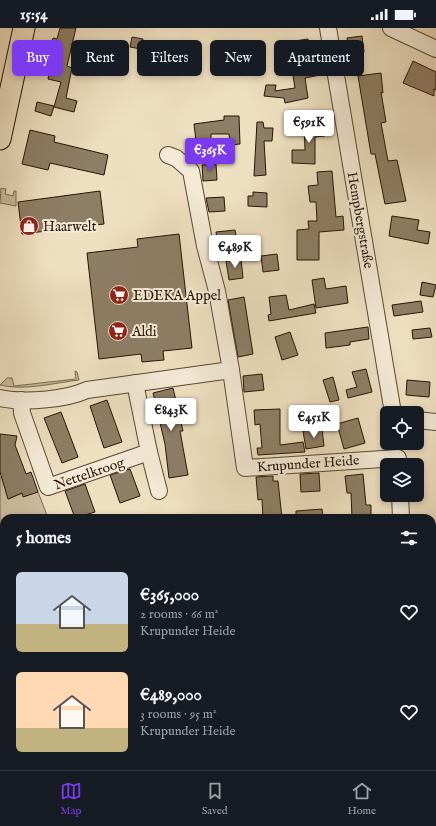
<!DOCTYPE html>
<html lang="en">
<head>
<meta charset="utf-8">
<style>
	:root { --surface:#171b24; --page:#20242c; --text:#f1f3f6; --muted:#9ea1a6; --line:#363941; --accent:#7c3aed }
	body { margin:0; font-family:"IM FELL English",serif; background:var(--page); color:var(--text); height:100vh; display:flex; flex-direction:column; font-size:15px; white-space:nowrap }
	* { box-sizing:border-box; margin:0 }
	p { font-size:13px; color:var(--muted) }
	.icon { flex:none; width:22px; height:22px; fill:none; stroke:currentColor; stroke-width:2; stroke-linecap:round; stroke-linejoin:round }
	.map { position:relative; flex:1; overflow:hidden }
	.details { position:absolute; left:0px; top:486px; width:436px; height:256px; display:flex; flex-direction:column; background:var(--surface); border-radius:12px 12px 0 0; box-shadow:0 2px 6px #0003 }
	.details>* { flex:none }
	.hud { position:absolute; left:12px; top:12px; width:412px; height:36px; display:flex; gap:8px }
	.buttons { position:absolute; left:380px; top:378px; display:grid; gap:8px }
	.buttons a { display:grid; place-items:center; width:44px; height:44px; border-radius:6px; background:var(--surface); box-shadow:0 2px 6px #0003; font-size:20px }
	.price { position:absolute; translate:-50% -34px; padding:0 9px; border-radius:4px; background:#fff; color:#222; font-size:13px; line-height:26px; filter:drop-shadow(0 1px 2px #0008) }
	.price::after { content:''; position:absolute; left:50%; top:24px; width:12px; height:9px; margin-left:-6px; background:inherit; clip-path:polygon(0 0,100% 0,50% 100%) }
	.price.selected { background:var(--accent); color:#fff }
	ul { padding:0; list-style:none }
	li { display:flex; align-items:center; gap:12px; height:100px; padding:0 16px }
	li span { display:grid; place-items:center; flex:none; width:112px; height:80px; border-radius:6px; color:#555 }
	li>.icon { margin-inline-start:auto }
	span .icon { width:48px; height:48px; fill:#fffc; stroke-width:1 }
	li b { font-size:17px }
	h2 { display:flex; justify-content:space-between; align-items:center; height:48px; padding:0 16px; font-size:17px }
	.chip { padding:0 14px; border-radius:6px; background:var(--surface); box-shadow:0 2px 6px #0003; font-size:14px; line-height:36px }
	.chip.selected { background:var(--accent); color:#fff }
	.status { display:flex; justify-content:space-between; align-items:center; height:28px; padding:0 20px; background:var(--surface); direction:ltr }
	.status svg { height:11px; fill:currentColor }
	.menu { display:flex; justify-content:space-around; align-items:center; height:56px; border-top:1px solid var(--line); background:var(--surface); font-size:11px; color:var(--muted) }
	.menu a { display:grid; justify-items:center; gap:2px }
	.menu .selected { color:var(--accent) }
	.map>svg:first-child { display:block }
	.green { fill:#ccbca0; stroke:#7a6852 }
	.building { fill:#8e7e66; stroke:#271405 }
	.lines { fill:none; stroke-linecap:round; stroke-linejoin:round }
	.minor-casing { stroke:#594734; stroke-width:18 }
	.major-casing { stroke:#271405; stroke-width:23 }
	.minor { stroke:#f4ead6; stroke-width:16 }
	.major { stroke:#eedfc0; stroke-width:21 }
	.labels { text-anchor:middle; stroke-width:4; stroke-linejoin:round; paint-order:stroke }
	.street-label { font-size:14px; fill:#271405; stroke:#f4ead6 }
	.poi-label { font-size:14px; fill:#271405; stroke:#f4ead6; text-anchor:start }
</style>
</head>
<body>
<div class="status"><b>15:54</b><svg viewBox="0 0 49 12"><path d="M0 12V9h3v3zM5 12V6h3v6zM10 12V3h3v9zM15 12V0h3v12zM26 1h20v11H26zM47 4h2v5h-2z"/></svg></div>
<div class="map">
<svg width="436" height="742" viewBox="0 0 436 742">
	<rect width="100%" height="100%" fill="#eedfc0"/>
	<filter id="stains"><feTurbulence type="fractalNoise" baseFrequency=".005" numOctaves="4"/><feColorMatrix values="0 0 0 0 .2 0 0 0 0 .09 0 0 0 0 .02 0 0 0 .5 -.17"/></filter>
	<radialGradient id="worn" r=".72"><stop offset=".6" stop-color="#630" stop-opacity="0"/><stop offset="1" stop-color="#630" stop-opacity=".3"/></radialGradient>
	<g class="green">
		<path d="M1,160L6,161L5,166L13,168L14,163H16V178L0,175Z"/>
		<path d="M75,343L77,344L79,352C54,355 24,363 0,357L7,350H12L14,358L76,351Z"/>
		<path d="M0,449H2L9,471L22,465L38,464L48,490H4V507L0,495Z"/>
	</g>
	<g class="building">
		<path d="M60,0H76L67,38L72,40L66,70L77,73L74,84L54,79L61,54L48,51L53,25L50,24L53,10L57,11Z"/>
		<path d="M362,8L364,24L349,26L347,10Z"/>
		<path d="M132,9L143,11L141,21L130,19Z"/>
		<path d="M308,11L312,34L318,33L320,47L305,50L308,70L285,75L284,70L264,68L266,57H276L275,63L295,60L290,29H283L281,15Z"/>
		<path d="M413,33L436,44V62L434,61V68L403,55Z"/>
		<path d="M381,45L383,65L381,64L386,94L381,95L388,133L397,132L406,173L385,176L375,126H371L358,48Z"/>
		<path d="M37,74L54,78L51,88L35,83Z"/>
		<path d="M224,88H239L240,116L230,117L229,106H211V111L196,113L194,96L224,92Z"/>
		<path d="M257,94H263L264,100H273L272,113H264L266,147L254,148Z"/>
		<path d="M325,95V108L315,109V136L292,135V122H305L304,96Z"/>
		<path d="M30,102L55,108L54,114L108,127L104,147L50,135L48,142L22,136Z"/>
		<path d="M216,136L217,152L203,153L202,137Z"/>
		<path d="M332,143L336,189L343,188L344,202L319,204V232H297V202L309,201L308,193H317L316,174H310L308,158L318,157L317,144Z"/>
		<path d="M100,163L104,196L22,206L18,174Z"/>
		<path d="M253,164L267,165V179L248,178V168H253Z"/>
		<path d="M224,169L225,183L209,184L206,170Z"/>
		<path d="M392,188L419,192L417,202L430,204L428,216L389,208Z"/>
		<path d="M235,202L237,215L218,217L216,204Z"/>
		<path d="M179,206L192,320L163,323L164,332L142,334L141,326L99,331L87,225L138,219L137,211Z"/>
		<path d="M277,226L279,242L263,244L261,228Z"/>
		<path d="M241,231L243,250L229,252L226,233Z"/>
		<path d="M324,250L326,261L346,258L348,275L316,280L312,252Z"/>
		<path d="M422,254L436,257L433,269L420,267Z"/>
		<path d="M286,267L289,282L314,276L316,285L269,293L268,287L271,286L269,269Z"/>
		<path d="M244,269L253,326L238,329L228,272Z"/>
		<path d="M421,273L423,284L394,288L392,277Z"/>
		<path d="M368,299L369,311L350,314V317L326,320L325,305Z"/>
		<path d="M430,300L432,309L413,311L412,302Z"/>
		<path d="M290,304L298,327L282,332L275,309Z"/>
		<path d="M366,341L372,364L348,370L346,362L357,359L352,344Z"/>
		<path d="M262,346L264,362L244,364L243,348Z"/>
		<path d="M333,349L339,372L330,374L323,352Z"/>
		<path d="M407,352L430,354L429,369L406,367Z"/>
		<path d="M173,360L183,403H180L188,447L169,450L165,416L153,365Z"/>
		<path d="M107,372L122,414L104,420L90,378Z"/>
		<path d="M280,381V417L303,414L305,424L258,427L257,420H262L260,396L255,397L254,382Z"/>
		<path d="M61,384L78,429L62,435L44,390Z"/>
		<path d="M358,390L365,415L344,421L337,396Z"/>
		<path d="M322,401L324,418L306,421L303,403Z"/>
		<path d="M0,406L17,408L15,417L26,446L31,444L38,464L23,469L22,465L8,471L0,444Z"/>
		<path d="M130,441L140,468L120,475L110,447Z"/>
		<path d="M319,445L320,463L301,464L300,446Z"/>
		<path d="M363,446L366,477H371V490H352L351,465H347L345,448Z"/>
		<path d="M273,448V453H278L282,490H263L262,471L258,472L256,449Z"/>
		<path d="M85,456L95,484L75,490L65,463Z"/>
		<path d="M322,481L323,490H296V483Z"/>
	</g>
	<g class="lines">
		<defs>
			<g id="minor">
				<path d="M328,0L393,385"/>
				<path d="M391,0L436,21"/>
				<path d="M168,127L176,130L191,143L205,218L217,263L231,342"/>
				<path d="M0,370C24,375 65,372 87,362L231,342L245,440L398,430"/>
				<path d="M21,372L22,385L48,459L149,424L135,355"/>
				<path d="M417,392L436,394"/>
				<path d="M149,424L159,463"/>
				<path d="M400,467L401,490"/>
				<path d="M432,710L436,730"/>
			</g>
			<path id="major" d="M0,111L24,0"/>
		</defs>
		<use href="#minor" class="minor-casing"/>
		<use href="#major" class="major-casing"/>
		<use href="#minor" class="minor"/>
		<use href="#major" class="major"/>
	</g>
	<defs>
		<symbol id="shop-disc" viewBox="-11 -11 22 22"><circle r="9.5" fill="#8f2418" stroke="#f4ead6"/><path d="M-5-2.5h2.3a2.7 3.5 0 0 1 5.4 0H5L5.5 6h-11ZM-1.5-2.5h3a1.5 2.3 0 0 0-3 0Z" fill="#fff"/></symbol>
		<symbol id="supermarket-disc" viewBox="-11 -11 22 22"><circle r="9.5" fill="#8f2418" stroke="#f4ead6"/><path d="M-6-5.5h2.5l.6 2H6L4.5 2H-2.5L-4.4-4H-6ZM-1.5 3.2a1.3 1.3 0 1 0 .1 0ZM3 3.2a1.3 1.3 0 1 0 .1 0Z" fill="#fff"/></symbol>
	</defs>
	<g fill-rule="evenodd">
		<use href="#shop-disc" x="18" y="187" width="22" height="22"/>
		<use href="#supermarket-disc" x="108" y="256" width="22" height="22"/>
		<use href="#supermarket-disc" x="107" y="292" width="22" height="22"/>
	</g>
	<g class="labels">
		<g class="street-label">
			<text transform="translate(361 192) rotate(80)" y="5">Hempbergstraße</text>
			<text transform="translate(308 435) rotate(-4)" y="5">Krupunder Heide</text>
			<text transform="translate(89 445) rotate(-19)" y="5">Nettelkroog</text>
		</g>
		<g class="poi-label">
			<text x="43" y="203">Haarwelt</text>
			<text x="133" y="272">EDEKA Appel</text>
			<text x="132" y="308">Aldi</text>
		</g>
	</g>
	<rect width="100%" height="100%" filter="url(#stains)"/>
	<rect width="100%" height="100%" fill="url(#worn)"/>
</svg>
<div class="buttons">
<a><svg class="icon" aria-label="locate" viewBox="0 0 24 24"><circle cx="12" cy="12" r="6"/><path d="M12 2v4M12 18v4M2 12h4M18 12h4"/></svg></a>
<a><svg class="icon" aria-label="layers" viewBox="0 0 24 24"><path d="M12 4l9 5-9 5-9-5zM3 14l9 5 9-5"/></svg></a>
</div>
<b class="price" style="left:309px;top:116px">€591K</b>
<b class="price selected" style="left:210px;top:144px">€365K</b>
<b class="price" style="left:235px;top:241px">€489K</b>
<b class="price" style="left:171px;top:404px">€843K</b>
<b class="price" style="left:314px;top:411px">€451K</b>
<div class="hud">
<a class="chip selected">Buy</a>
<a class="chip">Rent</a>
<a class="chip">Filters</a>
<a class="chip">New</a>
<a class="chip">Apartment</a>
</div>
<section class="details">
<h2>5 homes<svg class="icon" aria-label="filters" viewBox="0 0 24 24"><path d="M4 7h16M4 17h16"/><circle cx="9" cy="7" r="2"/><circle cx="15" cy="17" r="2"/></svg></h2>
<ul>
<li><span style="background:linear-gradient(#c9d6e8 65%,#c2b280 0)"><svg class="icon" aria-label="home" viewBox="0 0 24 24"><path d="M3 11l9-7 9 7M6 9v11h12V9"/></svg></span><div><b>€365,000</b><p>2 rooms · 66 m²</p><p>Krupunder Heide</p></div><svg class="icon" aria-label="heart" viewBox="0 0 24 24"><path d="M12 20l-8-8c-3-5 5-10 8-4 3-6 11-1 8 4z"/></svg></li>
<li><span style="background:linear-gradient(#ffd9b3 70%,#c2b280 0)"><svg class="icon" aria-label="home" viewBox="0 0 24 24"><path d="M3 11l9-7 9 7M6 9v11h12V9"/></svg></span><div><b>€489,000</b><p>3 rooms · 95 m²</p><p>Krupunder Heide</p></div><svg class="icon" aria-label="heart" viewBox="0 0 24 24"><path d="M12 20l-8-8c-3-5 5-10 8-4 3-6 11-1 8 4z"/></svg></li>
</ul>
</section>
</div>
<nav class="menu">
<a class="selected"><svg class="icon" aria-label="map" viewBox="0 0 24 24"><path d="M3 6l6-2 6 2 6-2v14l-6 2-6-2-6 2zM9 4v14M15 6v14"/></svg>Map</a>
<a><svg class="icon" aria-label="saved" viewBox="0 0 24 24"><path d="M7 4h10v16l-5-4-5 4z"/></svg>Saved</a>
<a><svg class="icon" aria-label="home" viewBox="0 0 24 24"><path d="M3 11l9-7 9 7M6 9v11h12V9"/></svg>Home</a>
</nav>
</body>
</html>
